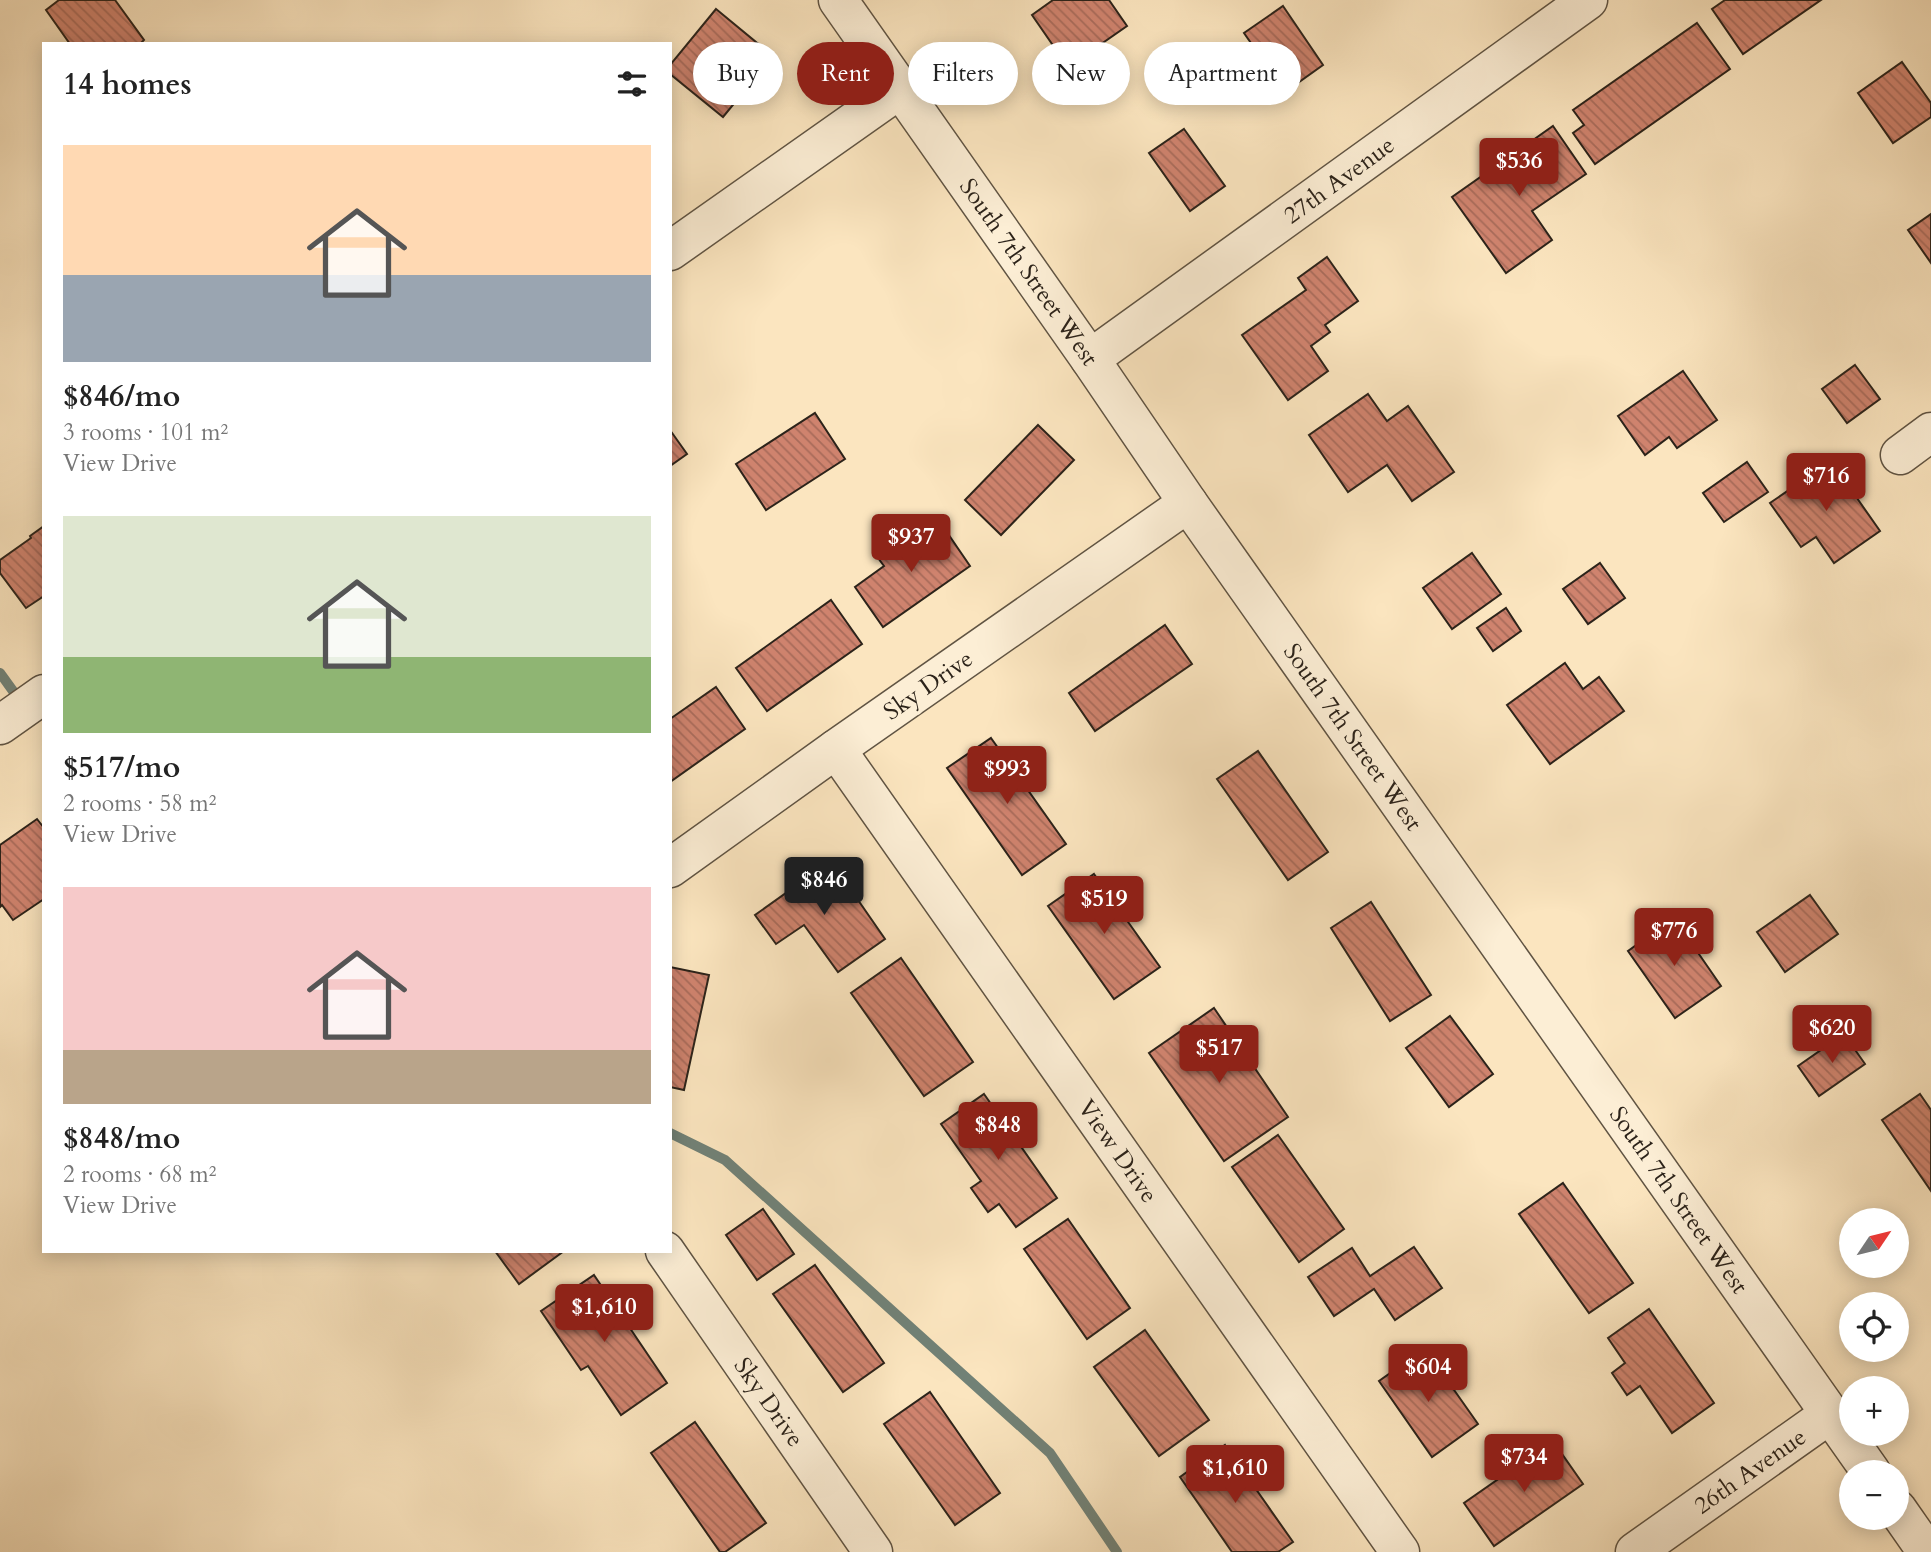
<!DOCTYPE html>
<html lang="en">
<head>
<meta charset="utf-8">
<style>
	:root { --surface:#fff; --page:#f2f2f2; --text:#222; --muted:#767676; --accent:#8f2418 }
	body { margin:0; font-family:Cardo,serif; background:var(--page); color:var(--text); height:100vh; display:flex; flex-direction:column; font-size:26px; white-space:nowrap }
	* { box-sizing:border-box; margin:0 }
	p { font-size:23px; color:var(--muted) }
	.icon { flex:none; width:38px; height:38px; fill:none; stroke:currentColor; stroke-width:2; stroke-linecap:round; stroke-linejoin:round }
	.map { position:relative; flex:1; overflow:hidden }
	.panel { position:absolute; left:42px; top:42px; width:630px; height:1211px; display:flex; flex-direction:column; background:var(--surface); border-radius:0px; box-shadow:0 4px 18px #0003 }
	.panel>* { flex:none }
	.banner { position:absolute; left:693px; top:42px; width:665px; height:63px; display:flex; gap:14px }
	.needle { width:46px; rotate:55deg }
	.controls { position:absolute; left:1839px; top:1208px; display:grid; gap:14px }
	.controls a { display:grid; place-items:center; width:70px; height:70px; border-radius:50%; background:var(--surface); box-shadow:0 4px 18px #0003; font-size:35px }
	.price { position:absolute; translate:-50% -60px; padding:0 16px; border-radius:7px; background:var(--accent); color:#fff; font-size:23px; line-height:46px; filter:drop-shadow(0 2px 4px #0008) }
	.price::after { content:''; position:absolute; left:50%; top:42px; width:21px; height:16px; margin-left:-10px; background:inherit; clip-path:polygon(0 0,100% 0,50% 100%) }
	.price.current { background:#222; color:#fff }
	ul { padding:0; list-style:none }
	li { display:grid; align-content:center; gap:14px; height:371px; padding:0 21px }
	li span { display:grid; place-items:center; height:217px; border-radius:0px; color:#555 }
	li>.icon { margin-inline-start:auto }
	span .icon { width:126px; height:126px; fill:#fffc; stroke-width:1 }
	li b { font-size:30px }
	h2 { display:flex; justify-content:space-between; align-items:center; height:84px; padding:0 21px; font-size:30px }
	.tag { padding:0 24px; border-radius:32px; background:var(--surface); box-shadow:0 4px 18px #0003; font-size:24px; line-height:63px }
	.tag.current { background:var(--accent); color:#fff }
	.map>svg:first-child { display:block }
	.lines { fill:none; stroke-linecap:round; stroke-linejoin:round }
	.stream { stroke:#718176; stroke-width:10 }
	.building { fill:url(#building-back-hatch); stroke:#2c231a; stroke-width:2 }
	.minor-casing { stroke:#605443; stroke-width:41 }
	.minor { stroke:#fceed5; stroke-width:38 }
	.labels { text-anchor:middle; stroke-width:7; stroke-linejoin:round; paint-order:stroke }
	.street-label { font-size:24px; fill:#2c231a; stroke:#fceed5 }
</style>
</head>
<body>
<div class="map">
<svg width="1931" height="1552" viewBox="0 0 1931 1552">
	<defs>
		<pattern id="building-back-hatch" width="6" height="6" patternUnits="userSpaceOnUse" patternTransform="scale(1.75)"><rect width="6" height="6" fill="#cf836e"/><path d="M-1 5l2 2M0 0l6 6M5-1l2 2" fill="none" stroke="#a86b5a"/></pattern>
	</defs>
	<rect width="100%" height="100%" fill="#fbe5bf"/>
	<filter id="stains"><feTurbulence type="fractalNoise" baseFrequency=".00286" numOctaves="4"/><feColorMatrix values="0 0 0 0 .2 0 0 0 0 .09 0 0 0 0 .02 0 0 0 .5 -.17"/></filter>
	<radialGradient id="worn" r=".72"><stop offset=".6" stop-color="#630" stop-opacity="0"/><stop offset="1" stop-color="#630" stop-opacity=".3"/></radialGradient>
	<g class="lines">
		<g class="stream">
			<path d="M0,673L13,691"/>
			<path d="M670,1133L725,1160L1050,1453L1117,1552"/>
		</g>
	</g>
	<g class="building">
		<path d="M59,0H115L144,40L140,44H70L46,10Z"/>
		<path d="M1053,0H1109L1127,26L1068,67L1032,15Z"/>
		<path d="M1725,0H1821L1743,54L1712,9Z"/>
		<path d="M1283,6L1323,65L1285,92L1244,33Z"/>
		<path d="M716,9L773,56L723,117L670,74V65Z"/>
		<path d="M1697,23L1730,69L1595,164L1573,133L1584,125L1573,110Z"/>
		<path d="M1902,62L1931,103V117L1893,143L1858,93Z"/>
		<path d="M1553,126L1586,174L1532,211L1552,240L1506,273L1452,197Z"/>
		<path d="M1184,129L1225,186L1190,211L1149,153Z"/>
		<path d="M1931,214V263L1908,230Z"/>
		<path d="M1327,257L1358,301L1325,325L1330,332L1311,346L1328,371L1288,400L1242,335L1306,290L1298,278Z"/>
		<path d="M1855,365L1880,399L1847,423L1822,389Z"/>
		<path d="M1683,371L1717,420L1677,448L1669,437L1645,455L1618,416Z"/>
		<path d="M1368,394L1387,421L1408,406L1454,472L1412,501L1387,465L1348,492L1309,435Z"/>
		<path d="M815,413L845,459L766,510L736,464Z"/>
		<path d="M1038,425L1074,460L1001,535L965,500Z"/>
		<path d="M670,430L687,454L670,466Z"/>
		<path d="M1831,461L1880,531L1834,563L1816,537L1801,547L1770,503Z"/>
		<path d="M1747,462L1768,492L1724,522L1703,493Z"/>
		<path d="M942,525L970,566L883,627L855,587L884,566L875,554L901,536L909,548Z"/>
		<path d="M44,526V596L26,608L0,573V560L31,538L30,536Z"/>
		<path d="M1472,553L1501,594L1452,629L1423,588Z"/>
		<path d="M1600,563L1625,598L1588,624L1563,589Z"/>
		<path d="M831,600L862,644L767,711L736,668Z"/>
		<path d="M1506,608L1521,631L1493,651L1477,628Z"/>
		<path d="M1165,625L1192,664L1095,731L1069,693Z"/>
		<path d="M1565,663L1583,689L1599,677L1624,711L1550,764L1507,705Z"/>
		<path d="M716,687L745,729L670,782V719Z"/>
		<path d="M991,738L1066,844L1022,875L947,768Z"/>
		<path d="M1258,751L1328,852L1288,880L1217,779Z"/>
		<path d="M37,819L44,828V899L13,920L2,905L0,907V845Z"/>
		<path d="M831,861L885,939L838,972L804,925L776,944L755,915Z"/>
		<path d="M1094,874L1160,967L1114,999L1048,906Z"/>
		<path d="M1810,895L1838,934L1785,972L1757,932Z"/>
		<path d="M1371,902L1431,995L1390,1021L1331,928Z"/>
		<path d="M1674,918L1721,986L1675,1018L1628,951Z"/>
		<path d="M901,958L973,1062L924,1096L851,993Z"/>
		<path d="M670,967L709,975L684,1090L670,1087Z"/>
		<path d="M1214,1008L1288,1117L1224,1161L1149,1053Z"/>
		<path d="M1450,1016L1493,1074L1449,1107L1406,1048Z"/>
		<path d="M1844,1034L1865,1064L1819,1096L1798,1066Z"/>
		<path d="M984,1094L1057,1198L1016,1227L999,1204L988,1212L971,1188L981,1181L941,1124Z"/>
		<path d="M1920,1094L1931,1110V1191L1882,1120Z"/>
		<path d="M1278,1135L1344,1229L1299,1262L1232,1167Z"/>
		<path d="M1563,1183L1633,1283L1589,1313L1519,1214Z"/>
		<path d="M763,1209L794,1254L757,1280L726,1235Z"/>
		<path d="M1068,1219L1130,1308L1087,1339L1024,1249Z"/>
		<path d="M1414,1247L1442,1288L1395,1320L1374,1289L1334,1316L1308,1277L1352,1248L1370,1276Z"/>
		<path d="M495,1251H564L519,1284Z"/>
		<path d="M815,1265L884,1363L843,1392L773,1294Z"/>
		<path d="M594,1275L667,1383L621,1415L588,1366L581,1370L541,1311Z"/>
		<path d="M1649,1309L1714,1403L1672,1433L1640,1386L1627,1395L1612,1373L1625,1363L1608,1338Z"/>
		<path d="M1145,1330L1209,1420L1159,1456L1094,1367Z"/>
		<path d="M1420,1352L1435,1373L1440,1370L1478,1424L1432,1457L1379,1381Z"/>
		<path d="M930,1392L1000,1493L955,1525L884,1424Z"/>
		<path d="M695,1422L766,1523L725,1552H720L651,1453Z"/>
		<path d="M1553,1441L1583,1484L1494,1546L1464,1503Z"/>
		<path d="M1225,1445L1293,1542L1278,1552H1232L1180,1477Z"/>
	</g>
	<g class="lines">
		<defs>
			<g id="minor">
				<path d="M838,0L1090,359L1188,503L1871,1472"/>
				<path d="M670,251L900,89"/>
				<path d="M1090,359L1588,0"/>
				<path d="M1900,455L1931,432"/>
				<path d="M0,725L44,694"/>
				<path d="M836,749L1400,1552"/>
				<path d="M670,868L836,749L1188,503"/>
				<path d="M665,1251L873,1552"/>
				<path d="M1897,1509L1927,1552"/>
				<path d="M1635,1552L1830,1414"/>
			</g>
		</defs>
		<use href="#minor" class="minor-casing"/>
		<use href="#minor" class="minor"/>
	</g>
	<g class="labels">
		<g class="street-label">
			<text transform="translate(1339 180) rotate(-36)" y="8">27th Avenue</text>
			<text transform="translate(1029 272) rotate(55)" y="8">South 7th Street West</text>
			<text transform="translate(928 685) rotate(-35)" y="8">Sky Drive</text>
			<text transform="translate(1353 737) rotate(55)" y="8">South 7th Street West</text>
			<text transform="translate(1118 1151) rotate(55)" y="8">View Drive</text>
			<text transform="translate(1679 1200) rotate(55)" y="8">South 7th Street West</text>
			<text transform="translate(769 1402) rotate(55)" y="8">Sky Drive</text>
			<text transform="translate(1750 1471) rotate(-35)" y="8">26th Avenue</text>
		</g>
	</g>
	<rect width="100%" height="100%" filter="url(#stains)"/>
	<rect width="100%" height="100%" fill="url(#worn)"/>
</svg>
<div class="controls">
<a><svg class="needle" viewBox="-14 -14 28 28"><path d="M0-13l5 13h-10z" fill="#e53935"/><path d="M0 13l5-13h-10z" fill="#767676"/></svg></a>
<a><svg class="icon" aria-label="locate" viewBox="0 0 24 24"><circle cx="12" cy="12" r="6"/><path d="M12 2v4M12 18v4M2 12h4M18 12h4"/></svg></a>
<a>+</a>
<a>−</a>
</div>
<b class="price" style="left:1519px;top:198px">$536</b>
<b class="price" style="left:1826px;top:513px">$716</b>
<b class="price" style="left:911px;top:574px">$937</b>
<b class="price" style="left:1007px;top:806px">$993</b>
<b class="price current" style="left:824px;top:917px">$846</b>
<b class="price" style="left:1104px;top:936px">$519</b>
<b class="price" style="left:1674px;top:968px">$776</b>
<b class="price" style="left:1832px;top:1065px">$620</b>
<b class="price" style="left:1219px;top:1085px">$517</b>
<b class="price" style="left:998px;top:1162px">$848</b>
<b class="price" style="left:604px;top:1344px">$1,610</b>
<b class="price" style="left:1428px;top:1404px">$604</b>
<b class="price" style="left:1524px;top:1494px">$734</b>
<b class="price" style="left:1235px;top:1505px">$1,610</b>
<div class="banner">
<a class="tag">Buy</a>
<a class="tag current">Rent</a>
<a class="tag">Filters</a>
<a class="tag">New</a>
<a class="tag">Apartment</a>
</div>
<section class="panel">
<h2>14 homes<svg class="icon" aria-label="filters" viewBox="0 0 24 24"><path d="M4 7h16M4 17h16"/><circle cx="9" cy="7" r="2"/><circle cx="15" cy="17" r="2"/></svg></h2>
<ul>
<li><span style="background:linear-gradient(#ffd9b3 60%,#9aa5b1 0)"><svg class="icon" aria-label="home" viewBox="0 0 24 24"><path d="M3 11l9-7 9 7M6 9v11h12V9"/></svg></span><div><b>$846/mo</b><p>3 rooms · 101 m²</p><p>View Drive</p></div></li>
<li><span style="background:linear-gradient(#dfe7d0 65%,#8fb573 0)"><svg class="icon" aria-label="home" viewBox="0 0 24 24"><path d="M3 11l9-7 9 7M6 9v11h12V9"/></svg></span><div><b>$517/mo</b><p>2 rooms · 58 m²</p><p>View Drive</p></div></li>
<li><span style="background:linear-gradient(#f6c9c9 75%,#b9a48a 0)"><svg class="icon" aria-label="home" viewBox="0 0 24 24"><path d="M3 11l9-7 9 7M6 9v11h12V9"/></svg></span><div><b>$848/mo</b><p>2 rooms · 68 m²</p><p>View Drive</p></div></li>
</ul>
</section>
</div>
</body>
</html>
